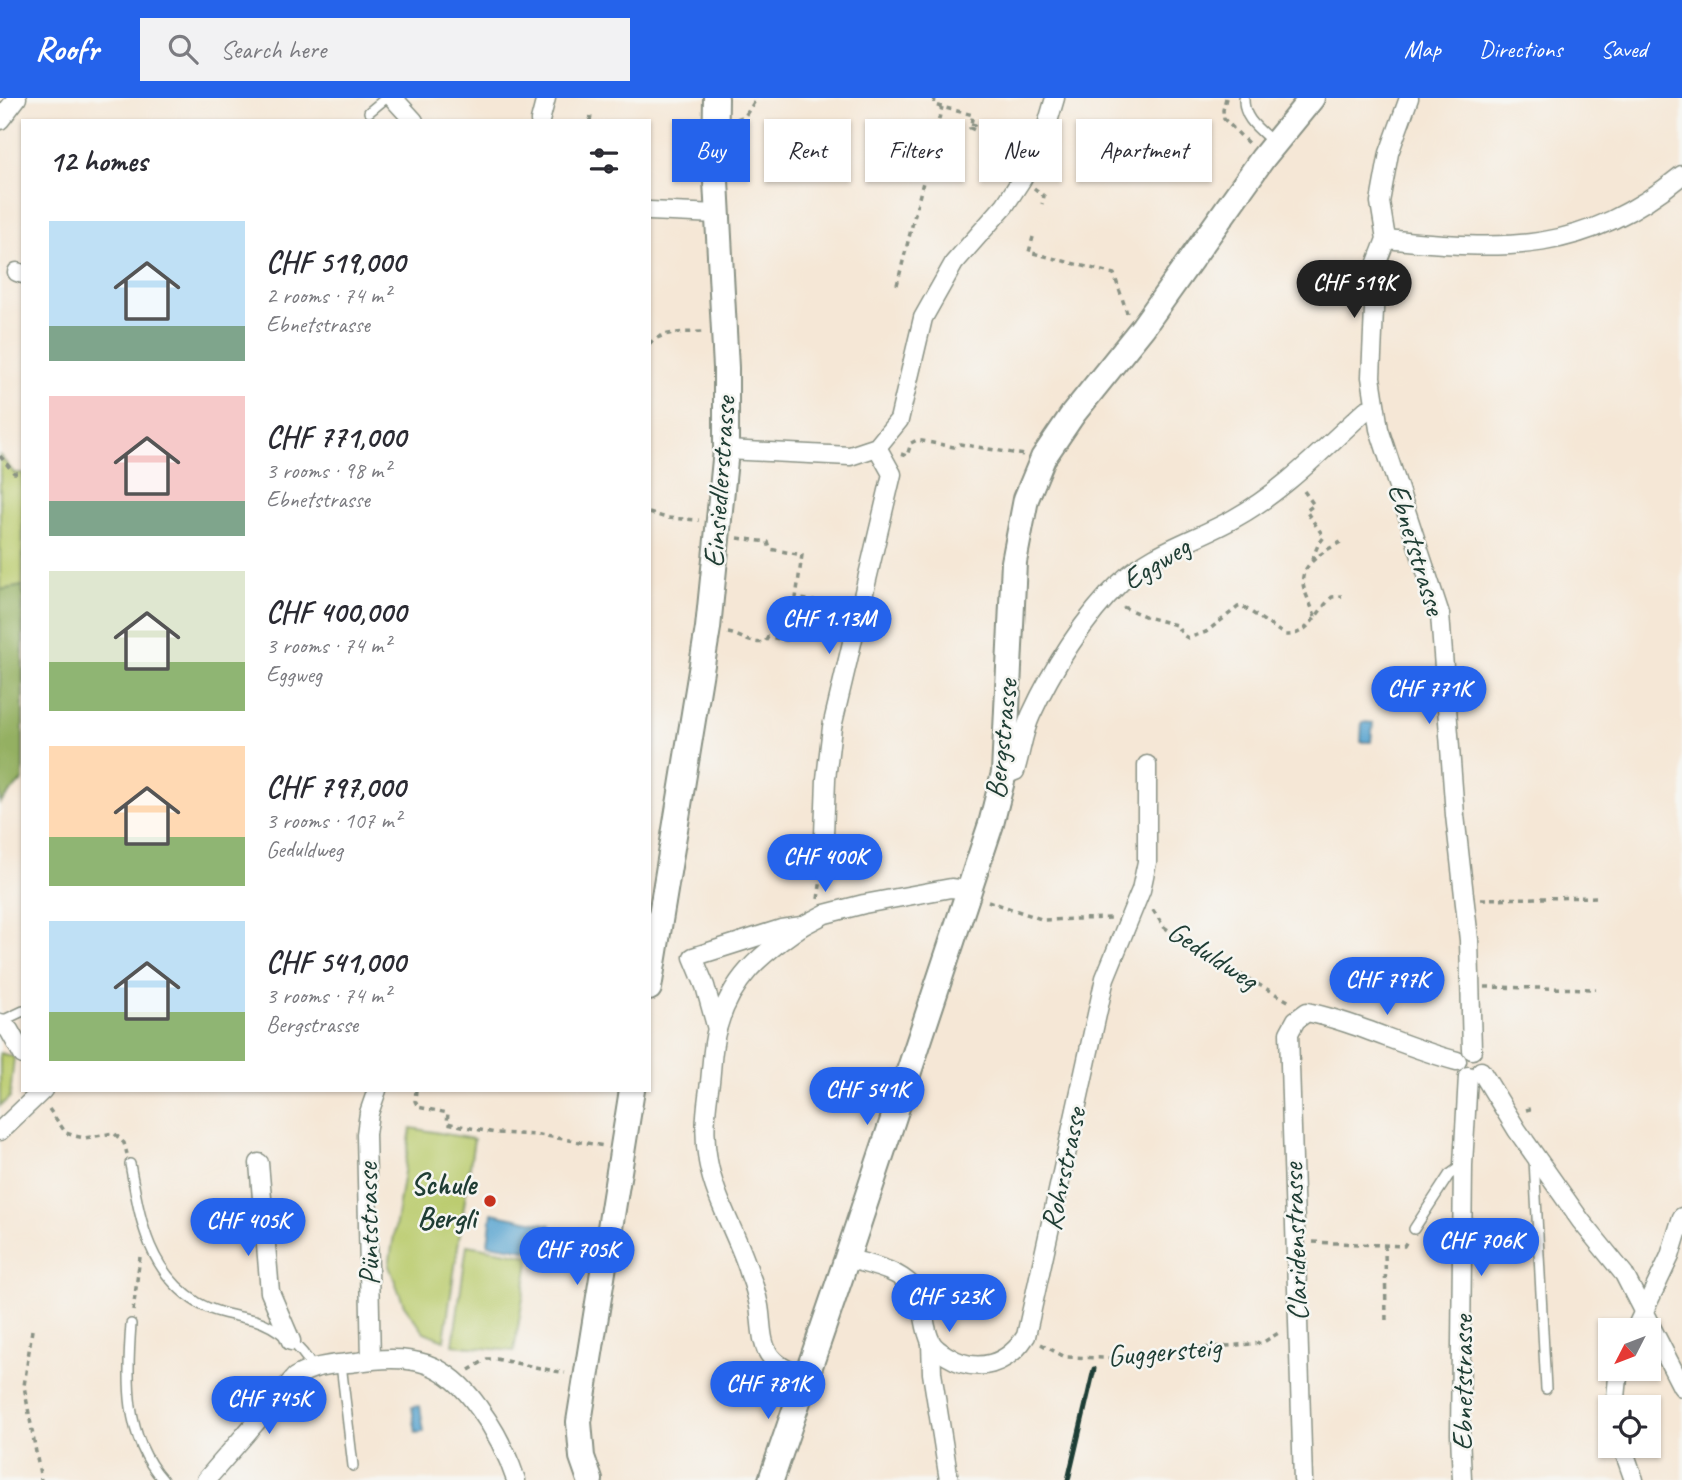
<!DOCTYPE html>
<html lang="en">
<head>
<meta charset="utf-8">
<style>
	:root { --surface:#fff; --page:#f2f2f3; --text:#2b2b33; --muted:#7c7c81; --accent:#2563eb }
	body { margin:0; font-family:Caveat,sans-serif; background:var(--page); color:var(--text); height:100vh; display:flex; flex-direction:column; font-size:26px; white-space:nowrap }
	* { box-sizing:border-box; margin:0 }
	p { font-size:23px; color:var(--muted) }
	.icon { flex:none; width:38px; height:38px; fill:none; stroke:currentColor; stroke-width:2; stroke-linecap:round; stroke-linejoin:round }
	.map { position:relative; flex:1; overflow:hidden }
	.side { position:absolute; left:21px; top:21px; width:630px; height:973px; display:flex; flex-direction:column; background:var(--surface); border-radius:0px; box-shadow:0 2px 5px #0004 }
	.side>* { flex:none }
	.guide { position:absolute; left:672px; top:21px; width:665px; height:63px; display:flex; gap:14px }
	.needle { width:46px; rotate:228deg }
	.buttons { position:absolute; left:1598px; top:1220px; display:grid; gap:14px }
	.buttons a { display:grid; place-items:center; width:63px; height:63px; border-radius:0px; background:var(--surface); box-shadow:0 2px 5px #0004; font-size:35px }
	.price { position:absolute; translate:-50% -60px; padding:0 16px; border-radius:24px; background:var(--accent); color:#fff; font-size:23px; line-height:46px; filter:drop-shadow(0 2px 4px #0008) }
	.price::after { content:''; position:absolute; left:50%; top:42px; width:21px; height:16px; margin-left:-10px; background:inherit; clip-path:polygon(0 0,100% 0,50% 100%) }
	.price.current { background:#222; color:#fff }
	ul { padding:0; list-style:none }
	li { display:flex; align-items:center; gap:21px; height:175px; padding:0 28px }
	li span { display:grid; place-items:center; flex:none; width:196px; height:140px; border-radius:0px; color:#555 }
	li>.icon { margin-inline-start:auto }
	span .icon { width:84px; height:84px; fill:#fffc; stroke-width:1 }
	li b { font-size:30px }
	h2 { display:flex; justify-content:space-between; align-items:center; height:84px; padding:0 28px; font-size:30px }
	.chip { padding:0 24px; border-radius:0px; background:var(--surface); box-shadow:0 2px 5px #0004; font-size:24px; line-height:63px }
	.chip.current { background:var(--accent); color:#fff }
	header { display:flex; align-items:center; gap:42px; box-sizing:border-box; height:98px; padding:0 35px; background:var(--accent); color:#fff }
	header strong { font-size:33px }
	nav { display:flex; gap:38px; margin-inline-start:auto; font-size:24px }
	.search { width:490px; height:63px; background:var(--page); display:flex; align-items:center; gap:18px; box-sizing:border-box; padding:0 24px; border-radius:0px; color:var(--muted); font-size:26px }
	.map>svg:first-child { display:block }
	.green { fill:#bbcc6f; stroke:#6d8452; stroke-width:2 }
	.forest { fill:#94b062; stroke:#5a764b; stroke-width:2 }
	.water { fill:#57a3cf; stroke:#3b7082; stroke-width:2 }
	.lines { fill:none; stroke-linecap:round; stroke-linejoin:round }
	.lane-casing { stroke:#8a9285; stroke-width:12 }
	.street-casing { stroke:#8a9285; stroke-width:21 }
	.secondary-casing { stroke:#8a9285; stroke-width:28 }
	.path { stroke:#8a9285; stroke-width:3.5; stroke-dasharray:5 5; stroke-linecap:butt }
	.lane { stroke:#fff; stroke-width:9 }
	.street { stroke:#fff; stroke-width:18 }
	.secondary { stroke:#fff; stroke-width:24 }
	.rail { stroke:#1f3d34; stroke-width:5 }
	.poi-dot { fill:#c8321e; stroke:#f6f6f2; stroke-width:2.5 }
	.labels { text-anchor:middle; stroke-width:5; stroke-linejoin:round; paint-order:stroke }
	.street-label { font-size:30px; fill:#1f3d34; stroke:#f6f6f2 }
	.poi-label { font-size:30px; font-weight:bold; fill:#1f3d34; stroke:#f6f6f2; text-anchor:end }
</style>
</head>
<body>
<header>
<strong>Roofr</strong>
<div class="search"><svg class="icon" aria-label="search" viewBox="0 0 24 24"><circle cx="10" cy="10" r="6"/><path d="M15 15l6 6"/></svg>Search here</div>
<nav><a>Map</a><a>Directions</a><a>Saved</a></nav>
</header>
<div class="map">
<svg width="1682" height="1382" viewBox="0 0 1682 1382">
	<rect width="100%" height="100%" fill="#f6f6f2"/>
	<filter id="ink" filterUnits="userSpaceOnUse"><feTurbulence type="fractalNoise" baseFrequency=".0143" numOctaves="2"/><feDisplacementMap in="SourceGraphic" scale="14" xChannelSelector="R" yChannelSelector="G"/><feConvolveMatrix kernelMatrix="1 2 1 2 8 2 1 2 1" color-interpolation-filters="sRGB"/></filter>
	<filter id="wash" filterUnits="userSpaceOnUse"><feTurbulence type="fractalNoise" baseFrequency=".00686" numOctaves="4" result="noise"/><feDisplacementMap in="SourceGraphic" scale="28" xChannelSelector="R" yChannelSelector="G"/><feGaussianBlur stdDeviation="1.57" result="paint"/><feColorMatrix in="noise" values="0 0 0 0 0 0 0 0 0 0 0 0 0 0 0 0 0 1.4 0 .05"/><feComposite in="paint" operator="in"/></filter>
	<g filter="url(#wash)">
		<rect width="100%" height="100%" fill="#f5e7d6"/>
		<g class="green">
			<path d="M0,358L14,375H23V488L0,492Z"/>
			<path d="M0,955L14,959L10,999L0,1008Z"/>
			<path d="M411,1030L474,1041L444,1242L424,1234L404,1207L389,1168Z"/>
			<path d="M467,1147L530,1158L514,1253L453,1247Z"/>
		</g>
		<path class="forest" d="M23,488V682L0,705V492Z"/>
		<g class="water">
			<path d="M1362,624L1373,625L1371,644H1361Z"/>
			<path d="M492,1115L551,1127L546,1155L488,1146Z"/>
			<path d="M420,1308L424,1334L416,1335L412,1309Z"/>
		</g>
	</g>
	<g filter="url(#ink)">
		<g class="lines">
			<defs>
				<g id="lane">
					<path d="M1244,0C1243,21 1259,31 1273,44"/>
					<path d="M369,14L386,0"/>
					<path d="M0,921H6L23,913"/>
					<path d="M1534,1061L1546,1291"/>
					<path d="M130,1066C140,1120 147,1173 198,1205C215,1215 237,1218 255,1222C276,1228 302,1249 312,1269"/>
					<path d="M1414,1131L1449,1077L1463,1067"/>
					<path d="M131,1226C127,1280 124,1339 163,1382"/>
					<path d="M341,1266L353,1368"/>
				</g>
				<g id="street">
					<path d="M393,0L414,23"/>
					<path d="M1409,0L1389,55L1380,104L1386,141L1376,167L1371,279L1379,331L1440,516L1455,717L1469,842L1472,952"/>
					<path d="M0,22L17,0"/>
					<path d="M540,23L546,0"/>
					<path d="M649,113L717,116"/>
					<path d="M1386,141C1505,153 1584,157 1682,77"/>
					<path d="M17,174L23,176"/>
					<path d="M726,352L850,358L877,349L899,322L923,220L954,165L1005,107L1022,81L1042,44L1055,0"/>
					<path d="M1004,675H1010L1015,673C1021,654 1023,634 1031,617C1051,573 1085,518 1120,485C1152,453 1197,442 1235,420C1284,393 1325,349 1366,312L1375,309"/>
					<path d="M823,765L826,681L832,629L892,376L877,349"/>
					<path d="M802,828C761,856 731,880 717,931C712,948 712,967 710,984C706,1010 703,1036 708,1063C715,1103 739,1139 750,1177C754,1187 757,1198 759,1208C762,1224 760,1246 771,1259C780,1270 794,1275 807,1280"/>
					<path d="M0,925L9,932L23,957"/>
					<path d="M717,931L705,888L693,859L781,831L802,828L825,816L864,806L951,790L968,792"/>
					<path d="M1481,973L1517,1032L1581,1123L1624,1176L1682,1289"/>
					<path d="M0,1033L43,992"/>
					<path d="M259,1065L270,1194L291,1243"/>
					<path d="M847,1160C869,1167 896,1171 912,1188C926,1204 922,1227 931,1244C934,1250 942,1255 947,1258C978,1277 1008,1266 1026,1238L1105,880L1141,792L1147,764V667"/>
					<path d="M1635,1232L1670,1158L1682,1119"/>
					<path d="M931,1245L932,1275L949,1382"/>
					<path d="M371,1262L366,1036L369,1015L377,992"/>
					<path d="M1615,1309L1619,1270"/>
					<path d="M1622,1348L1634,1382"/>
					<path d="M206,1382L295,1279C317,1266 332,1267 357,1264C412,1255 446,1263 479,1310C496,1333 507,1355 516,1382"/>
					<path d="M1303,1382L1289,935L1296,922L1307,914C1359,925 1406,950 1457,963"/>
					<path d="M1462,1382L1460,1336L1463,1067L1468,978"/>
				</g>
				<g id="secondary">
					<path d="M649,890L708,530L726,352V270L715,64L716,0"/>
					<path d="M590,1382L582,1359L579,1324L632,992"/>
					<path d="M771,1382L847,1160L991,726L1004,675L1014,464L1026,401L1043,360L1073,316L1143,229L1263,60L1312,0"/>
				</g>
			</defs>
			<use href="#lane" class="lane-casing"/>
			<use href="#street" class="street-casing"/>
			<use href="#secondary" class="secondary-casing"/>
			<g class="path">
				<path d="M935,0L934,7L973,17L970,30L991,39L1010,65"/>
				<path d="M1226,0L1223,12L1224,21L1249,46"/>
				<path d="M737,21L745,18L757,0"/>
				<path d="M590,23L591,17"/>
				<path d="M971,26L1027,40"/>
				<path d="M1034,90L1044,98L1042,106"/>
				<path d="M1033,139L1029,154L1114,176L1127,215"/>
				<path d="M897,187L942,9"/>
				<path d="M649,246C663,232 684,235 703,234"/>
				<path d="M901,356L907,358L911,345L917,342L954,349L960,346L1024,357"/>
				<path d="M0,358L14,375H23"/>
				<path d="M1304,393L1314,407L1306,413L1324,439L1318,447L1311,464"/>
				<path d="M649,415L667,420L699,422"/>
				<path d="M738,440L768,444L770,451L802,457L796,500L842,508"/>
				<path d="M1123,509L1147,519L1176,527L1183,537L1188,540L1206,534L1238,509L1242,508L1285,537C1309,538 1316,514 1332,499L1342,498"/>
				<path d="M1315,519C1312,508 1305,497 1303,486C1299,465 1329,451 1344,442"/>
				<path d="M728,535C741,537 750,547 765,544L768,539L787,542L794,510L842,518"/>
				<path d="M818,801L821,781"/>
				<path d="M1481,801L1599,799"/>
				<path d="M988,803L1044,822L1111,820"/>
				<path d="M1153,812L1164,829L1198,853L1290,904"/>
				<path d="M1485,889L1596,891"/>
				<path d="M416,992L415,1003L418,1009L448,1015L447,1025L495,1035L540,1037L604,1048"/>
				<path d="M49,1011L66,1035L75,1038L85,1040L114,1035L124,1045L127,1056"/>
				<path d="M1526,1012L1535,1010"/>
				<path d="M1313,1144L1404,1148L1407,1143"/>
				<path d="M1385,1147L1386,1225"/>
				<path d="M133,1213L140,1159"/>
				<path d="M32,1232L24,1288L41,1382"/>
				<path d="M1041,1246L1065,1259L1143,1261L1155,1254L1262,1245L1280,1234"/>
				<path d="M469,1272L487,1261H496L565,1275"/>
			</g>
			<use href="#lane" class="lane"/>
			<use href="#street" class="street"/>
			<use href="#secondary" class="secondary"/>
			<path class="rail" d="M1068,1382L1094,1271"/>
		</g>
	</g>
	<circle class="poi-dot" cx="490" cy="1103" r="7"/>
	<g class="labels">
		<g class="street-label">
			<text transform="translate(719 384) rotate(-86)" y="10">Einsiedlerstrasse</text>
			<text transform="translate(1417 451) rotate(73)" y="10">Ebnetstrasse</text>
			<text transform="translate(1156 465) rotate(-32)" y="10">Eggweg</text>
			<text transform="translate(1001 641) rotate(-84)" y="10">Bergstrasse</text>
			<text transform="translate(1213 857) rotate(33)" y="10">Geduldweg</text>
			<text transform="translate(1063 1071) rotate(-78)" y="10">Rohrstrasse</text>
			<text transform="translate(368 1126) rotate(-91)" y="10">Püntstrasse</text>
			<text transform="translate(1295 1144) rotate(-92)" y="10">Claridenstrasse</text>
			<text transform="translate(1164 1253) rotate(-5)" y="10">Guggersteig</text>
			<text transform="translate(1462 1285) rotate(-90)" y="10">Ebnetstrasse</text>
		</g>
		<g class="poi-label">
			<text x="476" y="1096">Schule<tspan x="476" dy="34">Bergli</tspan></text>
		</g>
	</g>
</svg>
<div class="buttons">
<a><svg class="needle" viewBox="-14 -14 28 28"><path d="M0-13l5 13h-10z" fill="#e53935"/><path d="M0 13l5-13h-10z" fill="#7c7c81"/></svg></a>
<a><svg class="icon" aria-label="locate" viewBox="0 0 24 24"><circle cx="12" cy="12" r="6"/><path d="M12 2v4M12 18v4M2 12h4M18 12h4"/></svg></a>
</div>
<b class="price current" style="left:1354px;top:222px">CHF 519K</b>
<b class="price" style="left:829px;top:558px">CHF 1.13M</b>
<b class="price" style="left:1429px;top:628px">CHF 771K</b>
<b class="price" style="left:825px;top:796px">CHF 400K</b>
<b class="price" style="left:1387px;top:919px">CHF 797K</b>
<b class="price" style="left:867px;top:1029px">CHF 541K</b>
<b class="price" style="left:248px;top:1160px">CHF 405K</b>
<b class="price" style="left:1481px;top:1180px">CHF 706K</b>
<b class="price" style="left:577px;top:1189px">CHF 705K</b>
<b class="price" style="left:949px;top:1236px">CHF 523K</b>
<b class="price" style="left:768px;top:1323px">CHF 781K</b>
<b class="price" style="left:269px;top:1338px">CHF 745K</b>
<div class="guide">
<a class="chip current">Buy</a>
<a class="chip">Rent</a>
<a class="chip">Filters</a>
<a class="chip">New</a>
<a class="chip">Apartment</a>
</div>
<section class="side">
<h2>12 homes<svg class="icon" aria-label="filters" viewBox="0 0 24 24"><path d="M4 7h16M4 17h16"/><circle cx="9" cy="7" r="2"/><circle cx="15" cy="17" r="2"/></svg></h2>
<ul>
<li><span style="background:linear-gradient(#bfe0f5 75%,#7fa58c 0)"><svg class="icon" aria-label="home" viewBox="0 0 24 24"><path d="M3 11l9-7 9 7M6 9v11h12V9"/></svg></span><div><b>CHF 519,000</b><p>2 rooms · 74 m²</p><p>Ebnetstrasse</p></div></li>
<li><span style="background:linear-gradient(#f6c9c9 75%,#7fa58c 0)"><svg class="icon" aria-label="home" viewBox="0 0 24 24"><path d="M3 11l9-7 9 7M6 9v11h12V9"/></svg></span><div><b>CHF 771,000</b><p>3 rooms · 98 m²</p><p>Ebnetstrasse</p></div></li>
<li><span style="background:linear-gradient(#dfe7d0 65%,#8fb573 0)"><svg class="icon" aria-label="home" viewBox="0 0 24 24"><path d="M3 11l9-7 9 7M6 9v11h12V9"/></svg></span><div><b>CHF 400,000</b><p>3 rooms · 74 m²</p><p>Eggweg</p></div></li>
<li><span style="background:linear-gradient(#ffd9b3 65%,#8fb573 0)"><svg class="icon" aria-label="home" viewBox="0 0 24 24"><path d="M3 11l9-7 9 7M6 9v11h12V9"/></svg></span><div><b>CHF 797,000</b><p>3 rooms · 107 m²</p><p>Geduldweg</p></div></li>
<li><span style="background:linear-gradient(#bfe0f5 65%,#8fb573 0)"><svg class="icon" aria-label="home" viewBox="0 0 24 24"><path d="M3 11l9-7 9 7M6 9v11h12V9"/></svg></span><div><b>CHF 541,000</b><p>3 rooms · 74 m²</p><p>Bergstrasse</p></div></li>
</ul>
</section>
</div>
</body>
</html>
